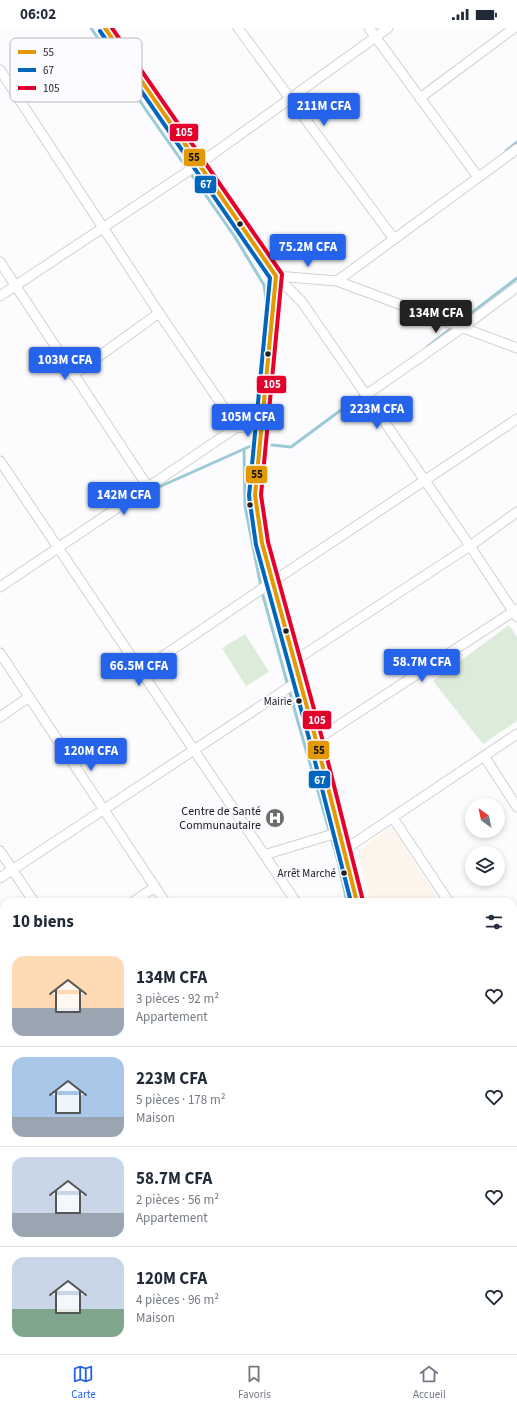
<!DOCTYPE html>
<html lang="fr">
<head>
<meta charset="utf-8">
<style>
	:root { --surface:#fff; --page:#f6f6f7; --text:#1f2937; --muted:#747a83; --line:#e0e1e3; --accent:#2563eb }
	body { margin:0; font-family:"Source Sans 3",sans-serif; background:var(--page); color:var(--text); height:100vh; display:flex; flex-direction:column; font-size:15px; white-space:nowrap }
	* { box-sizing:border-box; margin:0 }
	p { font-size:13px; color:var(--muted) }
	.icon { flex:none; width:22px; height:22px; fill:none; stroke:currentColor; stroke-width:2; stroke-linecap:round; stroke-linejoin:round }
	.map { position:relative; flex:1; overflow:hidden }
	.drawer { position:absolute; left:0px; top:870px; width:517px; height:456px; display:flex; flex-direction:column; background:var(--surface); border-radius:12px 12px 0 0; box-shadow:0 2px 6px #0003 }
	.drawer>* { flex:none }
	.needle { width:26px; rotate:327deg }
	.controls { position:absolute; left:465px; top:770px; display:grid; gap:8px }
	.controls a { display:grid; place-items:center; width:40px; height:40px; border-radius:50%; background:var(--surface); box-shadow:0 2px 6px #0003; font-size:20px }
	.price { position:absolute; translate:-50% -34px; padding:0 9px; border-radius:4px; background:var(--accent); color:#fff; font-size:13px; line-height:26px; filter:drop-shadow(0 1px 2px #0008) }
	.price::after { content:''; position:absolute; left:50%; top:24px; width:12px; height:9px; margin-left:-6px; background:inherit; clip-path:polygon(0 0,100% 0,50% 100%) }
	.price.active { background:#222; color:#fff }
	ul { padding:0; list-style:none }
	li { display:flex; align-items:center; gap:12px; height:100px; padding:0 12px }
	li+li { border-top:1px solid var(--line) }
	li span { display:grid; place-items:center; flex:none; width:112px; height:80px; border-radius:12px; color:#555 }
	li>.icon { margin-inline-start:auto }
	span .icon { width:48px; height:48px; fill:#fffc; stroke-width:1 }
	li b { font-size:17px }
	h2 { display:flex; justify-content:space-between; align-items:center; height:48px; padding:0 12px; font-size:17px }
	.status { display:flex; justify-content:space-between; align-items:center; height:28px; padding:0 20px; background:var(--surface); direction:ltr }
	.status svg { height:11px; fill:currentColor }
	.dock { display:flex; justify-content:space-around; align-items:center; height:56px; border-top:1px solid var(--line); background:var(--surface); font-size:11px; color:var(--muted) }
	.dock a { display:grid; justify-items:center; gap:2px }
	.dock .active { color:var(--accent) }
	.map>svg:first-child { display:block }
	.commercial { fill:#fdf5eb }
	.pitch { fill:#ddecda }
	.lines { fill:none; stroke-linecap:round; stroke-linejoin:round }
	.stream { stroke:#9bcad7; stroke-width:3 }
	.street-casing { stroke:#d1d1d3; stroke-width:11 }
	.secondary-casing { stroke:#d1d1d3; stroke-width:15 }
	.street { stroke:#fff; stroke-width:9 }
	.secondary { stroke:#eff7f7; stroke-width:13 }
	.bus-1-casing { stroke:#fbfbff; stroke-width:7 }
	.bus-2-casing { stroke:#fbfbff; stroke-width:7 }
	.bus-3-casing { stroke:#fbfbff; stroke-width:7 }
	.bus-1 { stroke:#e29903; stroke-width:4 }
	.bus-2 { stroke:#0065bd; stroke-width:4 }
	.bus-3 { stroke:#e4002b; stroke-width:4 }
	.bus-dot { fill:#202022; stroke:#fbfbff; stroke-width:1.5 }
	.labels { text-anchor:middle; stroke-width:4; stroke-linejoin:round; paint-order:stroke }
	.bus-label { font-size:11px; fill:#202022; stroke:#fbfbff; text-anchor:end }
	.poi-label { font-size:12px; fill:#202022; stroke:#fbfbff; text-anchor:end }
	.key { fill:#fbfbff; stroke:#b9b9bd; stroke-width:1 }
	.key-label { font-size:11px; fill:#202022 }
	.line-badge { stroke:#fbfbff; stroke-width:1.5 }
	.badge-label { font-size:11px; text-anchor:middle; font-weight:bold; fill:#fff }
	.pale-badge-label { font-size:11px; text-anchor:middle; font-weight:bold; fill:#111 }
</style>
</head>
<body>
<div class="status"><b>06:02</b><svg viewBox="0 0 49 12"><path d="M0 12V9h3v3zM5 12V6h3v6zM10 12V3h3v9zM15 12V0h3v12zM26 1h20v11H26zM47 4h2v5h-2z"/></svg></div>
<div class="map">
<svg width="517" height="1326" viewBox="0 0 517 1326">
	<rect width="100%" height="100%" fill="#fcfcfe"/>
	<g class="commercial">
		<path d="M392,799L440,874H371L358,823Z"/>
		<path d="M513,1062L517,1067V1242L513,1245Z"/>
	</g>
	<g class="pitch">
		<path d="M509,597L517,609V693L483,716L433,653Z"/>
		<path d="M245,606L269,644L246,658L222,620Z"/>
	</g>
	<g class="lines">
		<g class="stream">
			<path d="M91,0L146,82L235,209L264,257L267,278L253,417L150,463"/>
			<path d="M506,123L517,114"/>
			<path d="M427,319L517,250"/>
			<path d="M272,417L291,419L364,365"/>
			<path d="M244,421L245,478L262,564L298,694L338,833L347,874"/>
			<path d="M455,1322L456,1326"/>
			<path d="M515,1326L517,1321"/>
		</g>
		<defs>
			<g id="street">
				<path d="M238,0L394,211"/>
				<path d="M369,0L478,149"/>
				<path d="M0,42L159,285L237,399"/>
				<path d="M420,70L514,0"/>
				<path d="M0,234L148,459"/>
				<path d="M276,248L302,274L470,518L517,589"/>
				<path d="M276,248L337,253L517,320"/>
				<path d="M337,253L517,121"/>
				<path d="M0,268L199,136L388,0"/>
				<path d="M73,347L159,285"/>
				<path d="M366,367L462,300L517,259"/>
				<path d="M0,433L296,874"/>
				<path d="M0,559L237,399L260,400"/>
				<path d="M0,625L165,874"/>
				<path d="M294,633L470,518L517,484"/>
				<path d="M141,643L272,554L517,391"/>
				<path d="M0,689L29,669"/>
				<path d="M316,712L517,581"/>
				<path d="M484,728L517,779"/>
				<path d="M393,790L449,874"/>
				<path d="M344,822L517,706"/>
				<path d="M0,823L34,874"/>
				<path d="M264,827L340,804"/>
				<path d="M0,850L300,652"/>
				<path d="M133,874L155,859"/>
				<path d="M513,907L517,908"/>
				<path d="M513,971L517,977"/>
				<path d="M0,1011L4,1017"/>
				<path d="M0,1143L4,1140"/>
				<path d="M0,1205L4,1211"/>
				<path d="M78,1322L80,1326"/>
				<path d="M207,1322L210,1326"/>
				<path d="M334,1322L337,1326"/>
				<path d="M163,1326L169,1322"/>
			</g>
			<g id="secondary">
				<path d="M105,0L276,248L255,467L262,515L316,712L357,874"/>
				<path d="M464,1322L465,1326"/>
			</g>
		</defs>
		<use href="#street" class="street-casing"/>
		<use href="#secondary" class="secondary-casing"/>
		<use href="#street" class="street"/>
		<use href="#secondary" class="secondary"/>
		<defs>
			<path id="bus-1" d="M105,0L276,248L255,467L262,515L316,712L357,874"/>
			<path id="bus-2" d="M100,3L270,250L249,468L256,517L310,714L351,874"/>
			<path id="bus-3" d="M112,0L282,246L261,467L268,514L322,710L363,873"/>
		</defs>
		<use href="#bus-1" class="bus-1-casing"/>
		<use href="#bus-2" class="bus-2-casing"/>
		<use href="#bus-3" class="bus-3-casing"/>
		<use href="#bus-1" class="bus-1"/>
		<use href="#bus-2" class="bus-2"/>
		<use href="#bus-3" class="bus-3"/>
	</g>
	<defs>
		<symbol id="hospital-disc" viewBox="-11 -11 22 22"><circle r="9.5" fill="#6d6d6f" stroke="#fbfbff"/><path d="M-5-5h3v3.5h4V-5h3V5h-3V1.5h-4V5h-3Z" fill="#fff"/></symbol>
	</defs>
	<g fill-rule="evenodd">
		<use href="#hospital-disc" x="264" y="779" width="22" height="22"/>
	</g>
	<g class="bus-dot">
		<circle cx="240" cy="196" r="3.5"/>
		<circle cx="268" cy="326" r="3.5"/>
		<circle cx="250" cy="477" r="3.5"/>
		<circle cx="286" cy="603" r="3.5"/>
		<circle cx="299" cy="673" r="3.5"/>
		<circle cx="344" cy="845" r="3.5"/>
	</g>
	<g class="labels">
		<g class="bus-label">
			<text x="292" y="677">Mairie</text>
			<text x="336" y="849">Arrêt Marché</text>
		</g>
		<g class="poi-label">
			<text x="261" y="787">Centre de Santé<tspan x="261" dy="14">Communautaire</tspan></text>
		</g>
	</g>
	<rect x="10" y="10" width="132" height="64" rx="6" class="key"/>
	<rect x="18" y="22" width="18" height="4" fill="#e29903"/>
	<rect x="18" y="40" width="18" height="4" fill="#0065bd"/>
	<rect x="18" y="58" width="18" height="4" fill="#e4002b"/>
	<g class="key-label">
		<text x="43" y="28">55</text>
		<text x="43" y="46">67</text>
		<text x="43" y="64">105</text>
	</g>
	<g class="line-badge">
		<rect x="169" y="95" width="30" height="19" rx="4" fill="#e4002b"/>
		<rect x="183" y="120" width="23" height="19" rx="4" fill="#e29903"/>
		<rect x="194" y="147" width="23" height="19" rx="4" fill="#0065bd"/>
		<rect x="256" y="347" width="31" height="19" rx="4" fill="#e4002b"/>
		<rect x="245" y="437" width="23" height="19" rx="4" fill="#e29903"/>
		<rect x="302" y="682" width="30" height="20" rx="4" fill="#e4002b"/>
		<rect x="307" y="712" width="23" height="20" rx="4" fill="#e29903"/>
		<rect x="308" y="742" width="23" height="19" rx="4" fill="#0065bd"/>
	</g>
	<g class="badge-label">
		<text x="184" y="108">105</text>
		<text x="206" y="160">67</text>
		<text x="272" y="360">105</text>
		<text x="317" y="696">105</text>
		<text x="320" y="756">67</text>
	</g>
	<g class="pale-badge-label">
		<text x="194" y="133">55</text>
		<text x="257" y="450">55</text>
		<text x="319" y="726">55</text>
	</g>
</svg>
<div class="controls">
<a><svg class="needle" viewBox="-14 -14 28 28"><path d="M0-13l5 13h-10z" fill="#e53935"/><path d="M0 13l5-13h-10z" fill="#747a83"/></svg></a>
<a><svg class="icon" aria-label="layers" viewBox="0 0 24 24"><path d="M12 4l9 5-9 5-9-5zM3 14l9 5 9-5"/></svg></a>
</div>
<b class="price" style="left:324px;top:99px">211M CFA</b>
<b class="price" style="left:308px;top:240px">75.2M CFA</b>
<b class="price active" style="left:436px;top:306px">134M CFA</b>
<b class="price" style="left:65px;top:353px">103M CFA</b>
<b class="price" style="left:377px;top:402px">223M CFA</b>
<b class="price" style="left:248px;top:410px">105M CFA</b>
<b class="price" style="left:124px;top:488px">142M CFA</b>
<b class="price" style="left:422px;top:655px">58.7M CFA</b>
<b class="price" style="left:139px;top:659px">66.5M CFA</b>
<b class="price" style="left:91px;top:744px">120M CFA</b>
<section class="drawer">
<h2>10 biens<svg class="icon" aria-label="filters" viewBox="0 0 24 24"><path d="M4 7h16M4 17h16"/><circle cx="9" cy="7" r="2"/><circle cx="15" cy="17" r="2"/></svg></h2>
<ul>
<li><span style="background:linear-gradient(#ffd9b3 65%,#9aa5b1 0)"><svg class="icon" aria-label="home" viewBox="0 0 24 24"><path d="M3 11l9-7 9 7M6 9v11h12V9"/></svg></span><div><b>134M CFA</b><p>3 pièces · 92 m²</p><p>Appartement</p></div><svg class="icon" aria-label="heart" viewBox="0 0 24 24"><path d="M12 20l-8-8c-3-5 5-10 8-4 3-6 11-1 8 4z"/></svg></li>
<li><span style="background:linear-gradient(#a9c7e8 75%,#9aa5b1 0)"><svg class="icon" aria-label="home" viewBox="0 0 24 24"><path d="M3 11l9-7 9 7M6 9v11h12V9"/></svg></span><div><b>223M CFA</b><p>5 pièces · 178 m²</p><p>Maison</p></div><svg class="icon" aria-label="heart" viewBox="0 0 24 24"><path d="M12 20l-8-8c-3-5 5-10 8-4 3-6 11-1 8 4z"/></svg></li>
<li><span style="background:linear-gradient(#c9d6e8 70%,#9aa5b1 0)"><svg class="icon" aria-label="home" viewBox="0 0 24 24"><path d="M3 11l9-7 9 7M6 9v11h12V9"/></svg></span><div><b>58.7M CFA</b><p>2 pièces · 56 m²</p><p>Appartement</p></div><svg class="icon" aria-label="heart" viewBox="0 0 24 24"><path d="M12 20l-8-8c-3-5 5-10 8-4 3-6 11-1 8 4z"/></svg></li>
<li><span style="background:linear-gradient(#c9d6e8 65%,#7fa58c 0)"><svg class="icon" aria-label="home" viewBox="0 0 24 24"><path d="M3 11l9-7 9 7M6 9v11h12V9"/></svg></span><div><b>120M CFA</b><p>4 pièces · 96 m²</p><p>Maison</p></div><svg class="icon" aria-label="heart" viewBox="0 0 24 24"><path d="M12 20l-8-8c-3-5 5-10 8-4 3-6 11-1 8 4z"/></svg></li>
</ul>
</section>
</div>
<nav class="dock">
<a class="active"><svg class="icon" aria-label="map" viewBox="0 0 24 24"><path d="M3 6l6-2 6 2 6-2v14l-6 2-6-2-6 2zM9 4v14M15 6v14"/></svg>Carte</a>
<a><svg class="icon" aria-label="saved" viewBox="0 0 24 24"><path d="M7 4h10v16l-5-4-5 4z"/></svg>Favoris</a>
<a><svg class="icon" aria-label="home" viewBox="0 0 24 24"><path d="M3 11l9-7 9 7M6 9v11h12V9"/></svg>Accueil</a>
</nav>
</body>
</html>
